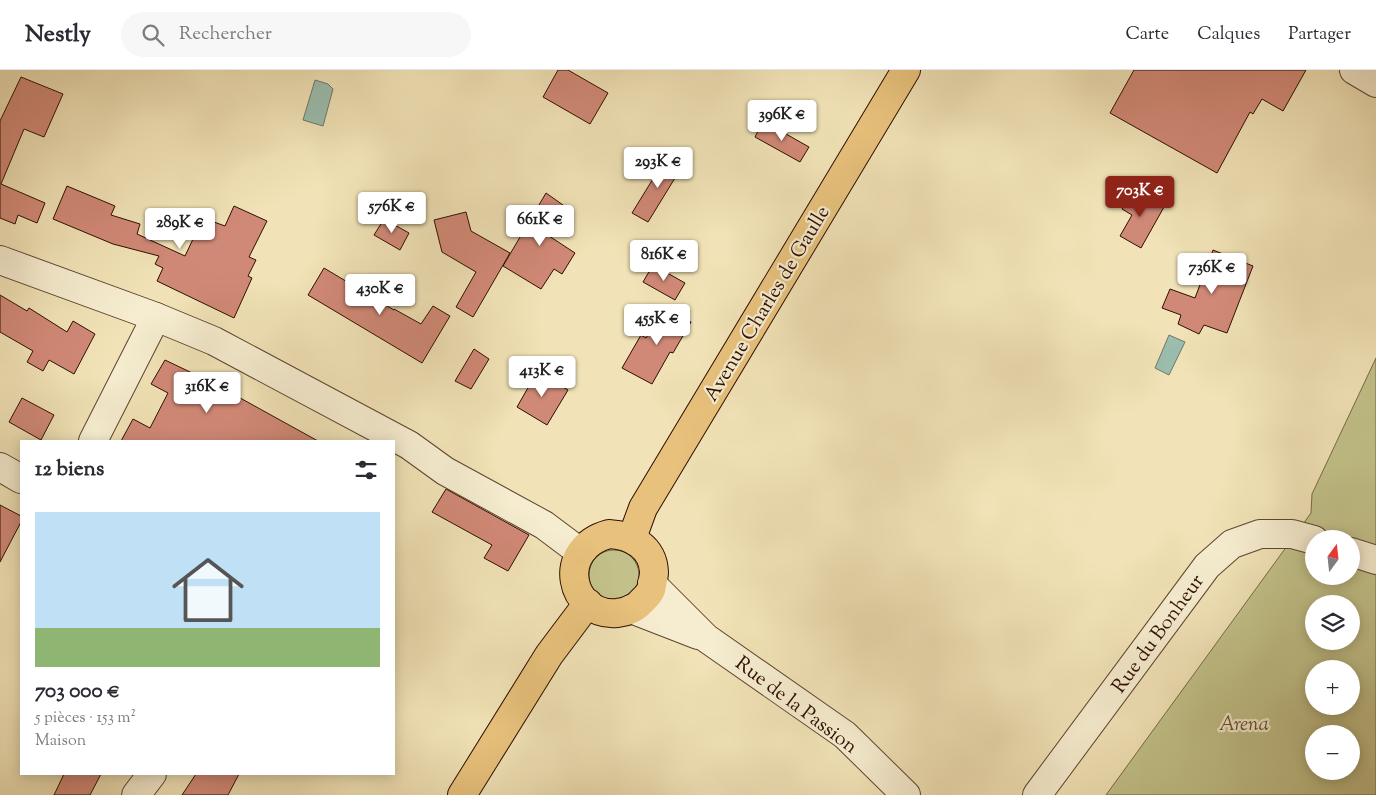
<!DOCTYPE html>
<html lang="fr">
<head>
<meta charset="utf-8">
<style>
	:root { --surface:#fff; --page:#f7f7f7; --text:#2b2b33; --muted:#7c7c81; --line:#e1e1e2; --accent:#8f2418 }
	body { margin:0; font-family:"Sorts Mill Goudy",serif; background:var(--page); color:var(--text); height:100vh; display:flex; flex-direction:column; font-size:19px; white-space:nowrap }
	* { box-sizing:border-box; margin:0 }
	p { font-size:16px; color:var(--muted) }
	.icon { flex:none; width:28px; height:28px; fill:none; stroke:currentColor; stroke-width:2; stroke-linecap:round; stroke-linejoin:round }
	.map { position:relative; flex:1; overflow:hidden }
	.details { position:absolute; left:20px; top:370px; width:375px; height:335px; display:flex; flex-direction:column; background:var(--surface); border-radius:0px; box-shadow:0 2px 12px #0003 }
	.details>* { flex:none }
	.needle { width:32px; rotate:15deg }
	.buttons { position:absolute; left:1305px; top:460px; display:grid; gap:10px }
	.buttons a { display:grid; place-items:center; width:55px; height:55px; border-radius:50%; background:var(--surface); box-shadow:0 2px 12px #0003; font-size:25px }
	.price { position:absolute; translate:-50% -42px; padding:0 11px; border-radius:5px; background:#fff; color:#222; font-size:16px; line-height:32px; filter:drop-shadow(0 1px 2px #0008) }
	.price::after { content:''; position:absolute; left:50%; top:30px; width:15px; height:11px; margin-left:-8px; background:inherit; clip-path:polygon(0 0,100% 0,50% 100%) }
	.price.selected { background:var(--accent); color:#fff }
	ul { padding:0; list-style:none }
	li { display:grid; align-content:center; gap:10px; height:265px; padding:0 15px }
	li span { display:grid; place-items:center; height:155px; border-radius:0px; color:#555 }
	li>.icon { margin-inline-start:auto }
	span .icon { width:90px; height:90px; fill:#fffc; stroke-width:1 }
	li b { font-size:21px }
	h2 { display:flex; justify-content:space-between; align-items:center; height:60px; padding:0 15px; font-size:21px }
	header { display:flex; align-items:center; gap:30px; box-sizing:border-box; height:70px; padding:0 25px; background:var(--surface); border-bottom:1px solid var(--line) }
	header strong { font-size:24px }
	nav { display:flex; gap:28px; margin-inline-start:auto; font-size:18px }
	.search { width:350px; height:45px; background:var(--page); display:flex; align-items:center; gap:12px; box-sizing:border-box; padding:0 18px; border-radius:28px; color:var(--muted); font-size:19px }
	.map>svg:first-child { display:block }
	.green { fill:#c2c189; stroke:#786846; fill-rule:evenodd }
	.water { fill:#9bbeaf; stroke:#6f786a }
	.building { fill:#d18977; stroke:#2e0e02 }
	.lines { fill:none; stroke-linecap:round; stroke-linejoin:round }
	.minor-casing { stroke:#5f432f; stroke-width:30 }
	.major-casing { stroke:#2e0e02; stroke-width:30 }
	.minor { stroke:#f6edd0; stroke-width:28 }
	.major { stroke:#e8c27c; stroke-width:28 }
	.labels { text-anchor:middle; stroke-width:4.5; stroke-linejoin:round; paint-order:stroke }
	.street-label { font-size:20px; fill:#2e0e02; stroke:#f6edd0 }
	.park-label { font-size:20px; font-style:italic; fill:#624d31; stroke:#f6edd0 }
</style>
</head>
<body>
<header>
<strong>Nestly</strong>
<div class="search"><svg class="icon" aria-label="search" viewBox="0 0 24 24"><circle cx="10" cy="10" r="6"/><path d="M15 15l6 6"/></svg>Rechercher</div>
<nav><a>Carte</a><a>Calques</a><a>Partager</a></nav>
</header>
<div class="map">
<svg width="1376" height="725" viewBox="0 0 1376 725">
	<rect width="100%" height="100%" fill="#f1e3b7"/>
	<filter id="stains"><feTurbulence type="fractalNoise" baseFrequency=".004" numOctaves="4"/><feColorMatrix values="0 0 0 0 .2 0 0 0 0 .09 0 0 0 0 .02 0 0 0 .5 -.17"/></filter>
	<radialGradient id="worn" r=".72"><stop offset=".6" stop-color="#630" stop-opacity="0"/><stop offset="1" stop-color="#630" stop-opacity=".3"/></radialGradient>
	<g class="green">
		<path d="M1376,288V725H1106L1311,443L1312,424ZM1314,469H1351V506H1314ZM1314,534H1351V571H1314ZM1314,599H1351V636H1314ZM1314,664H1351V701H1314Z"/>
		<circle cx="614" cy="505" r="25"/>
	</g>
	<g class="water">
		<path d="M315,10L328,14L333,19L323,56L303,50Z"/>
		<path d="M1169,265L1185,272L1169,305L1155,298Z"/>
	</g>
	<g class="building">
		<path d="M558,0H568L608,23L590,54L543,27Z"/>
		<path d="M1134,0H1306L1283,41L1262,29L1253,44L1250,42L1217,103L1110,43Z"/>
		<path d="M21,7L63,24L44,67L24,59L1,114L45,133L37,153L18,145L15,154L0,148V51Z"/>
		<path d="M763,51L809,77L800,92L755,67Z"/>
		<path d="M667,86L683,95L648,152L632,143Z"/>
		<path d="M67,116L115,136L111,145L140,154L137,164L185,186L203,148L225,156L234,136L267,151L249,187L256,190L248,206L252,208L234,248L157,211L163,198L155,194L159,186L113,174L53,149Z"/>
		<path d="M1133,120L1164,137L1141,178L1120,166L1132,145L1122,139Z"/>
		<path d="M546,123L563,135L546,164L575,183L562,204L554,199L541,219L503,196Z"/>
		<path d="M466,142L471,161L510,183L473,247L456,237L476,202L442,182L434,150Z"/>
		<path d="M384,149L409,163L400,180L374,165Z"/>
		<path d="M1213,180L1253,196L1227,263L1204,255L1199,264L1178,254L1181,245L1162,238L1170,219L1195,228Z"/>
		<path d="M653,195L685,213L675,230L643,212Z"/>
		<path d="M324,198L394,240V239L421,254L433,236L450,246L422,293L308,225Z"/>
		<path d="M0,225L27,241L29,238L67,262L73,251L95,264L74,304L49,290L43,301L27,292L33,281L0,262Z"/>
		<path d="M664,236L691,252L673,283L670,282L652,314L622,298L641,265L646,268Z"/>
		<path d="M474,279L489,289L471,319L455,311Z"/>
		<path d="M165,290L213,313L318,371H121L133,349L150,358L168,323L151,314Z"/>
		<path d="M537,302L568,320L547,355L517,337Z"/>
		<path d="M22,328L54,345L41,370L9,352Z"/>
		<path d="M446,419L529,465L508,501L484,488L492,475L432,442Z"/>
		<path d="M0,435L21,446V452L0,492Z"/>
		<path d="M64,704H101L90,725H54Z"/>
		<path d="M196,704H239L228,725H182Z"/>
	</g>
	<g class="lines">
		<defs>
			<g id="minor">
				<path d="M1354,0L1376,13"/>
				<path d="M0,190L156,247L214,271L409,375L445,401L544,455L580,482"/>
				<path d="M93,371L156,247"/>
				<path d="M0,397L21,409"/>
				<path d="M1351,482L1376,490"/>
				<path d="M652,514L706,568L845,665L906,725"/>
				<path d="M631,539L698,565"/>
				<path d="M136,725L152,704"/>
				<path d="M1037,725L1207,496L1232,474L1260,464H1292L1314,470"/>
			</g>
			<g id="major">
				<path d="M609,464C631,465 653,477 654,502C654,506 653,510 652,514C652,522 647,526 641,532C635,539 626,542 617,543C570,547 554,479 609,464Z"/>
				<path d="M632,468L643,438L906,0"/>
				<path d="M462,725L549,585L588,533"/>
			</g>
		</defs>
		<use href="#minor" class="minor-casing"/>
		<use href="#major" class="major-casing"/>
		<use href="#minor" class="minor"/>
		<use href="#major" class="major"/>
	</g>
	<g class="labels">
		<g class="street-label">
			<text transform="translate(766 233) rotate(-59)" y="7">Avenue Charles de Gaulle</text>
			<text transform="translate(1157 563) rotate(-54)" y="7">Rue du Bonheur</text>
			<text transform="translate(797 634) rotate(37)" y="7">Rue de la Passion</text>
		</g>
		<g class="park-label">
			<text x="1244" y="660">Arena</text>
		</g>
	</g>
	<rect width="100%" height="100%" filter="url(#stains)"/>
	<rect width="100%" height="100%" fill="url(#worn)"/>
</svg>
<div class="buttons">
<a><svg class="needle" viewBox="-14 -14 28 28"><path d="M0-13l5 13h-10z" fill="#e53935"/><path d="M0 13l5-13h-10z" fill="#7c7c81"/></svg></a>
<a><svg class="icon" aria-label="layers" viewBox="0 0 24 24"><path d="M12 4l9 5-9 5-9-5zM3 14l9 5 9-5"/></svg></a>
<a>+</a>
<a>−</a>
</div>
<b class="price" style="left:782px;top:72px">396K €</b>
<b class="price" style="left:658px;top:119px">293K €</b>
<b class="price selected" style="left:1140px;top:148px">703K €</b>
<b class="price" style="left:392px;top:164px">576K €</b>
<b class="price" style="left:540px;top:177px">661K €</b>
<b class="price" style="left:180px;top:180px">289K €</b>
<b class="price" style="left:664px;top:212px">816K €</b>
<b class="price" style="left:1212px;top:225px">736K €</b>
<b class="price" style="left:380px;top:246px">430K €</b>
<b class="price" style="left:657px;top:276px">455K €</b>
<b class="price" style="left:542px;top:328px">413K €</b>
<b class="price" style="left:207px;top:344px">316K €</b>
<section class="details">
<h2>12 biens<svg class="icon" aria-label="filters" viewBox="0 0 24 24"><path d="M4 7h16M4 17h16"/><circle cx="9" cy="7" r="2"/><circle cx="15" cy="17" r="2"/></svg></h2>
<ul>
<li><span style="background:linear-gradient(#bfe0f5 75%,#8fb573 0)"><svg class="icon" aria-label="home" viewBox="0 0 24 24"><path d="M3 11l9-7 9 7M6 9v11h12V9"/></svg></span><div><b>703 000 €</b><p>5 pièces · 153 m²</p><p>Maison</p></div></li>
</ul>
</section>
</div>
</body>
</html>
